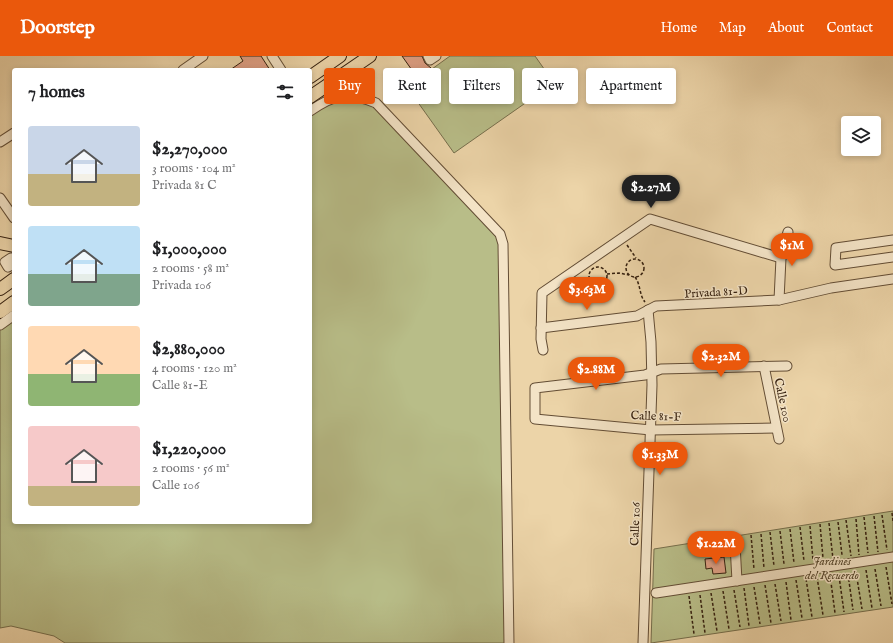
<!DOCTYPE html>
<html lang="en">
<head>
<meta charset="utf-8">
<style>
	:root { --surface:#fff; --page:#f6f6f6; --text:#202124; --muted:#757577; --accent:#ea580c }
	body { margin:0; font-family:"IM FELL English",serif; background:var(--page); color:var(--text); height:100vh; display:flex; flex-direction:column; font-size:15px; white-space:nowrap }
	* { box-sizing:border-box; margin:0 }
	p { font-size:13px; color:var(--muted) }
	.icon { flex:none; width:22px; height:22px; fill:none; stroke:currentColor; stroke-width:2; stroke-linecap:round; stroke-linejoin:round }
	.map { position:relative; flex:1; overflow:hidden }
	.panel { position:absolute; left:12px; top:12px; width:300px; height:456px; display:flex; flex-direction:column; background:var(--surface); border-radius:4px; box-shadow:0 2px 6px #0003 }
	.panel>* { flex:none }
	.hud { position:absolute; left:324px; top:12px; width:380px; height:36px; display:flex; gap:8px }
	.fabs { position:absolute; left:841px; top:60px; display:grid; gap:8px }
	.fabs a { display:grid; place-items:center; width:40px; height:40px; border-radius:4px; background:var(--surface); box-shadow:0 2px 6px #0003; font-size:20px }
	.price { position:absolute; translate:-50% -34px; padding:0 9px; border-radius:14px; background:var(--accent); color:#fff; font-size:13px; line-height:26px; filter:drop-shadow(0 1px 2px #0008) }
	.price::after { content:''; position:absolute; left:50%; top:24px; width:12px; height:9px; margin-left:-6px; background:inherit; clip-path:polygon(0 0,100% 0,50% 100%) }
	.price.active { background:#222; color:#fff }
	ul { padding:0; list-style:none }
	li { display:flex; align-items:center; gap:12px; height:100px; padding:0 16px }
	li span { display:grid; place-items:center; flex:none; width:112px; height:80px; border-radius:4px; color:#555 }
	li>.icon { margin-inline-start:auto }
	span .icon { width:48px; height:48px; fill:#fffc; stroke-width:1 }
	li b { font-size:17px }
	h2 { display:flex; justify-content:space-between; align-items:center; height:48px; padding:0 16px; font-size:17px }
	.pill { padding:0 14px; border-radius:4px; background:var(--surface); box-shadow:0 2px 6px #0003; font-size:14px; line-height:36px }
	.pill.active { background:var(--accent); color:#fff }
	header { display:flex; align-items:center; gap:24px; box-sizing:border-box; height:56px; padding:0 20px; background:var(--accent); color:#fff }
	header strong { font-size:19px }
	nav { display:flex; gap:22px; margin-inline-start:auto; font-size:14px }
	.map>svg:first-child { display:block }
	.green { fill:#b8bd88; stroke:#766e4c }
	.building { fill:#dfa085; stroke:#35200f }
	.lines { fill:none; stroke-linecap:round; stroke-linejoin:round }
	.minor-casing { stroke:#634d35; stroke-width:11 }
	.major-casing { stroke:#35200f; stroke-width:14 }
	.path { stroke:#35200f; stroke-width:1.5; stroke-dasharray:3 2; stroke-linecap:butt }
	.minor { stroke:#f3e3c6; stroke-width:9 }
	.major { stroke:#ecd4a8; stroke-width:12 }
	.labels { text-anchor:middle; stroke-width:3; stroke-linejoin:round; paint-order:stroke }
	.street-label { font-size:12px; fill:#35200f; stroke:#f3e3c6 }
	.park-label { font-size:12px; font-style:italic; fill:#56472d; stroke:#f3e3c6 }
</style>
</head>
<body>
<header>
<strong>Doorstep</strong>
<nav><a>Home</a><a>Map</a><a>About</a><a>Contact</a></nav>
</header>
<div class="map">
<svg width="893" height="587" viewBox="0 0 893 587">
	<rect width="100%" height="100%" fill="#ecd4a8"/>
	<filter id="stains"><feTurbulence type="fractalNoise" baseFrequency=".005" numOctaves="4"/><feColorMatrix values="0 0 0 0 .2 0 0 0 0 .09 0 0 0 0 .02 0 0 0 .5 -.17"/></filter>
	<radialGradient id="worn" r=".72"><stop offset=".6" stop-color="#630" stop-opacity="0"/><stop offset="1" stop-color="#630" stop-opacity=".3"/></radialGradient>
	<g class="green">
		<path d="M450,0H535L554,27L454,97L407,31Z"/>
		<path d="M342,42L370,46L500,178L507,587H65L54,580L11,570L0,572V271L14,261V466H310V58Z"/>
		<path d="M893,455V551L651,587L654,493Z"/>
	</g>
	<g class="building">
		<path d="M240,0H261L270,14H230L243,5Z"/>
		<path d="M402,0H422L425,7L431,12L408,30L407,29L402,32L399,27L414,17Z"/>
		<path d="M724,501L726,517L713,518L712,512L706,513L705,503Z"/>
	</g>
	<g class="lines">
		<defs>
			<g id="minor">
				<path d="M272,0L281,14"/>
				<path d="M428,0L430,4L436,0"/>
				<path d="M183,14L203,0"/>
				<path d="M310,55C335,38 347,35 376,47L500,178L503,188L509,587"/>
				<path d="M0,86L14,77"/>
				<path d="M0,142L14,162"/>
				<path d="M893,184L836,192L835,209L893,201"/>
				<path d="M11,202L5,206L8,211L14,208"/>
				<path d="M779,244L781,202L788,176"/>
				<path d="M0,269L14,259"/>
				<path d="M541,272L637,260L656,250L779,244L831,232L893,223"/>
				<path d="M543,294L541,283L542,237L650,163L781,202"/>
				<path d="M764,310L779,383"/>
				<path d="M776,372L651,374L535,363V332L645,319L661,313L787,310"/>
				<path d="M735,488L737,525"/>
				<path d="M656,537L893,501"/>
				<path d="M643,587L652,329L651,286L648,254"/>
			</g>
			<g id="major">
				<path d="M310,21L340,0"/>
				<path d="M310,41L370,0"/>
				<path d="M0,187L14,190"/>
				<path d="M0,233L14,223"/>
				<path d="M0,256L14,246"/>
			</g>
		</defs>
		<use href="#minor" class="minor-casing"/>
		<use href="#major" class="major-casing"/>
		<g class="path">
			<path d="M627,189L636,202"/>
			<circle cx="635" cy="212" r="9"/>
			<circle cx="598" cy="220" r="9"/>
			<path d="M607,218L619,217L629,219"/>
			<path d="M635,221C641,229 639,239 645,246"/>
			<path d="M566,230L568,232L574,233L585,228H594"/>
			<path d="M892,457L893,465"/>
			<path d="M882,459L887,494"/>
			<path d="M874,460L878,496"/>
			<path d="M864,461L868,497"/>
			<path d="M856,463L859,499"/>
			<path d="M846,464L851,500"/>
			<path d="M838,466L842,499"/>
			<path d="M829,467L833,503"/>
			<path d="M820,468L823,502"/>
			<path d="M810,470L813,504"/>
			<path d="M800,471L804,505"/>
			<path d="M790,473L794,507"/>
			<path d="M780,475L784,508"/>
			<path d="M770,476L774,510"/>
			<path d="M761,478L764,512"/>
			<path d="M751,479L754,513"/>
			<path d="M886,511L892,548"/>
			<path d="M875,513L881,550"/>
			<path d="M866,514L872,552"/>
			<path d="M856,516L862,553"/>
			<path d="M848,518L853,554"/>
			<path d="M830,519L835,557"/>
			<path d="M839,520L844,556"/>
			<path d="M817,521L823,559"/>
			<path d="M806,523L812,561"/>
			<path d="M796,524L802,562"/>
			<path d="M786,526L791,564"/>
			<path d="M775,528L781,565"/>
			<path d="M765,529L771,567"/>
			<path d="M754,531L760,568"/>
			<path d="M744,532L749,570"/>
			<path d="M734,534L740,571"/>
			<path d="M723,535L729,573"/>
			<path d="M711,537L717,575"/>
			<path d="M700,539L705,577"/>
			<path d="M689,540L694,578"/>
		</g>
		<use href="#minor" class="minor"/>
		<use href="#major" class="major"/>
	</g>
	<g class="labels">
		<g class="street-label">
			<text transform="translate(716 236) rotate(-3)" y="4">Privada 81-D</text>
			<text transform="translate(783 344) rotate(78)" y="4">Calle 100</text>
			<text transform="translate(656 360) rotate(2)" y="4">Calle 81-F</text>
			<text transform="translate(635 468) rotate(-88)" y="4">Calle 106</text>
		</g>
		<g class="park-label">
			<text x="832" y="509">Jardines<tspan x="832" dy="14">del Recuerdo</tspan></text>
		</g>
	</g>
	<rect width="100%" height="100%" filter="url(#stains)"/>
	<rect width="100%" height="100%" fill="url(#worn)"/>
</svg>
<div class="fabs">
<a><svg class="icon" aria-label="layers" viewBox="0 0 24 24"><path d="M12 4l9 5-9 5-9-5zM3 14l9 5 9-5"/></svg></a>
</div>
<b class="price active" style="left:651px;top:153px">$2.27M</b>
<b class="price" style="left:792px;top:211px">$1M</b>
<b class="price" style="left:587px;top:255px">$3.63M</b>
<b class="price" style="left:721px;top:322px">$2.32M</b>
<b class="price" style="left:596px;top:335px">$2.88M</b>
<b class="price" style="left:660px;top:420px">$1.33M</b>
<b class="price" style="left:716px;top:509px">$1.22M</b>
<div class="hud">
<a class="pill active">Buy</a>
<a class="pill">Rent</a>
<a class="pill">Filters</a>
<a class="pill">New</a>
<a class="pill">Apartment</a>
</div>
<section class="panel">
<h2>7 homes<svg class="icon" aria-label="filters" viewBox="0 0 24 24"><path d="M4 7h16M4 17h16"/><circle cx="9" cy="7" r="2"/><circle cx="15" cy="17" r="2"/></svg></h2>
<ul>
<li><span style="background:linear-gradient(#c9d6e8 60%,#c2b280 0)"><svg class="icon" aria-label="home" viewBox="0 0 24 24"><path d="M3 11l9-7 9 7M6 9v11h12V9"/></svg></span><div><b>$2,270,000</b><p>3 rooms · 104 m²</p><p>Privada 81 C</p></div></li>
<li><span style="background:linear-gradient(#bfe0f5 60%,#7fa58c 0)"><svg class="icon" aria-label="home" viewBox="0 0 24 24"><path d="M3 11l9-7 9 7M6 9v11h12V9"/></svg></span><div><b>$1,000,000</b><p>2 rooms · 58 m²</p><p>Privada 106</p></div></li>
<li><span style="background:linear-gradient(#ffd9b3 60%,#8fb573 0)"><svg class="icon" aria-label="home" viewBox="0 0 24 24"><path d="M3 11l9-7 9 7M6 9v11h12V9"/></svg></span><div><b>$2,880,000</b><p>4 rooms · 120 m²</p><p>Calle 81-E</p></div></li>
<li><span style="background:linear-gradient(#f6c9c9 75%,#c2b280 0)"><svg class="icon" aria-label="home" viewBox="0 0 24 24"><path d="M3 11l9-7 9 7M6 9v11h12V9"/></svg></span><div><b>$1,220,000</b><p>2 rooms · 56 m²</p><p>Calle 106</p></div></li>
</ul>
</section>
</div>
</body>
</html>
